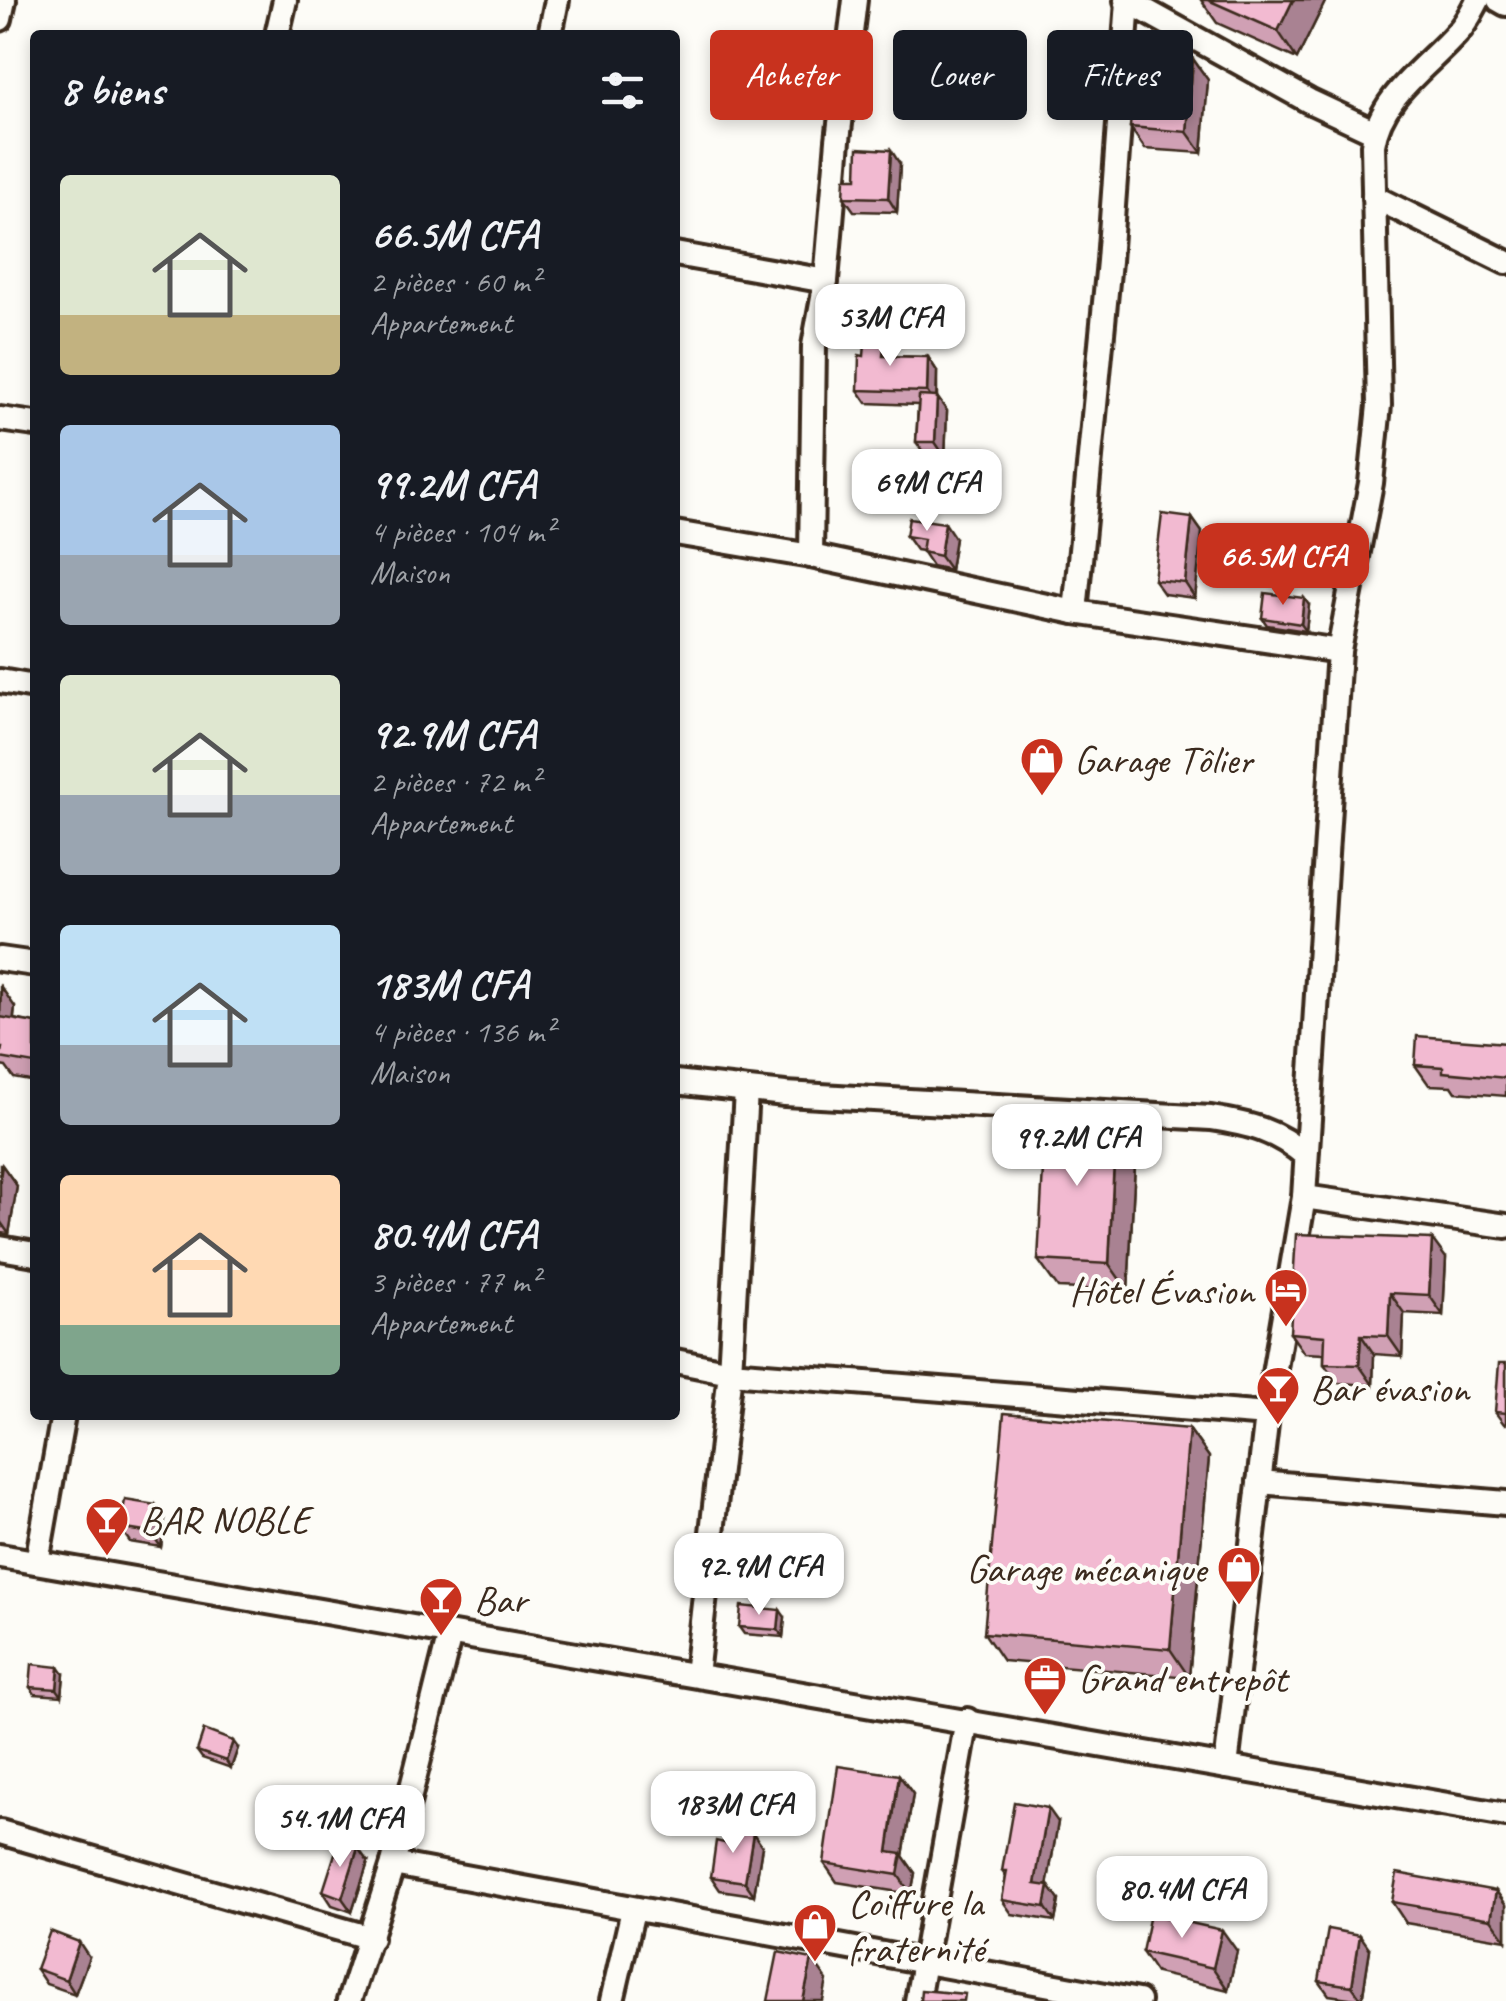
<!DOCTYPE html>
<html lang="fr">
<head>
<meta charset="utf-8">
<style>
	:root { --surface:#171b24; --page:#20242c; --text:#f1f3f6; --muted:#9ea1a6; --accent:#c8321e }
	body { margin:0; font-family:Caveat,sans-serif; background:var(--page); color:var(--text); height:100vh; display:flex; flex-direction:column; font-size:38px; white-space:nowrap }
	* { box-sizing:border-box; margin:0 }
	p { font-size:32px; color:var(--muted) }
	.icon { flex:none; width:55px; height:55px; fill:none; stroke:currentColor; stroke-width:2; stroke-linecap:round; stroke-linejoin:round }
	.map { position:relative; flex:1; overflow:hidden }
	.drawer { position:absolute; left:30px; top:30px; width:650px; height:1390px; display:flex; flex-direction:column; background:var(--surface); border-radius:10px; box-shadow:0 5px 15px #0003 }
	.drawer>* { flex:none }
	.guide { position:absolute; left:710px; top:30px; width:645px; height:90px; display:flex; gap:20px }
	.price { position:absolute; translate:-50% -85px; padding:0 22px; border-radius:20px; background:#fff; color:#222; font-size:32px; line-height:65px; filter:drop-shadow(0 2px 5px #0008) }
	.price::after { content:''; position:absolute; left:50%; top:60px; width:30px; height:22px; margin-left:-15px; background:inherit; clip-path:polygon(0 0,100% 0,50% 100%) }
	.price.selected { background:var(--accent); color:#fff }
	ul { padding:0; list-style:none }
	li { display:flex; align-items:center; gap:30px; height:250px; padding:0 30px }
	li span { display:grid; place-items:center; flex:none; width:280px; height:200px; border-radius:10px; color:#555 }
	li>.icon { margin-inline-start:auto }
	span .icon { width:120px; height:120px; fill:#fffc; stroke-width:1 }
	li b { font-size:42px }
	h2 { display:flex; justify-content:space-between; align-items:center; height:120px; padding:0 30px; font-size:42px }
	.tag { padding:0 35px; border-radius:10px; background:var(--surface); box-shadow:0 5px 15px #0003; font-size:35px; line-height:90px }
	.tag.selected { background:var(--accent); color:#fff }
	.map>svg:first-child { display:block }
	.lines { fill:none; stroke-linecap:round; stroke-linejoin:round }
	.street-casing { stroke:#3b2a1e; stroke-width:30 }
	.street { stroke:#fdfcf7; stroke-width:22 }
	.wall { fill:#d0a0b4; stroke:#3b2a1e; stroke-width:2.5 }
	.shaded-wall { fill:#a98292; stroke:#3b2a1e; stroke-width:2.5 }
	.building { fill:#f2bad1; stroke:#3b2a1e; stroke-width:2.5 }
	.labels { text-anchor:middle; stroke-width:8; stroke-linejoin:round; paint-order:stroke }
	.poi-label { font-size:40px; fill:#3b2a1e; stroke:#fdfcf7; text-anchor:start }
</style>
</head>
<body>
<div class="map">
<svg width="1506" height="2001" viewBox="0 0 1506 2001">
	<rect width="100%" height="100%" fill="#fdfcf7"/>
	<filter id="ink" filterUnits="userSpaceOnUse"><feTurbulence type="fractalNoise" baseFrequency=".01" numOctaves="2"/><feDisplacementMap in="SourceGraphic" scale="20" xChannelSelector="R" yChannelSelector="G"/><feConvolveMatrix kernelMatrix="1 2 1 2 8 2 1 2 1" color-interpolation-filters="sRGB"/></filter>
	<g filter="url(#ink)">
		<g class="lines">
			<defs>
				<g id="street">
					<path d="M1126,0L1309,101L1375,132"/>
					<path d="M1499,0L1506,4"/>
					<path d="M0,19L4,0"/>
					<path d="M277,35L285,0"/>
					<path d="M550,35L557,0"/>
					<path d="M1374,197L1506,262"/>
					<path d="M675,254L826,281"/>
					<path d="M0,419L35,424"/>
					<path d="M675,533L811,556L1075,612L1339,651"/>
					<path d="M811,556L814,346L826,281L838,140L855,0"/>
					<path d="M1075,612L1109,261L1128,1"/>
					<path d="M0,681L35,687"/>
					<path d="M0,959L35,964"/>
					<path d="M675,1082L785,1094L1211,1118C1249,1124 1276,1130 1306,1156"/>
					<path d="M746,1091L730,1372L1267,1415"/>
					<path d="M1304,1197L1506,1226"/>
					<path d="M0,1248L35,1254"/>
					<path d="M675,1361L730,1372L696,1675"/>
					<path d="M1259,1482L1506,1503"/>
					<path d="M0,1556L1506,1815"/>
					<path d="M37,1562L63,1415"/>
					<path d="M1226,1767L1267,1415L1304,1197L1339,651L1371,483L1379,405L1373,145C1380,96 1426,68 1457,33C1466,24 1472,11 1478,0"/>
					<path d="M0,1832L371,1938"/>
					<path d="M393,1864L1138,2001"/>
					<path d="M349,2001L393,1864L450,1634"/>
					<path d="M612,2001L633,1910"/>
					<path d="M917,2001L967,1720"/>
				</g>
			</defs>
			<use href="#street" class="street-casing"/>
			<use href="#street" class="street"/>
		</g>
		<g class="wall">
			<path d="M1201,0H1326L1297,59L1217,23Z"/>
			<path d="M1193,59L1208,80L1202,153L1145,149L1130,127Z"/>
			<path d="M900,164L897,212L854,211L844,197L857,178Z"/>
			<path d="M885,332L894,346L893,356L928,357L937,371V397L947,411L945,457L926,456L916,442L918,405L867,403L858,390L864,356Z"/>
			<path d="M1192,518L1202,532L1195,598L1164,594L1154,580Z"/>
			<path d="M906,536L955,538L950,570L932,566L922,551L916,550Z"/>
			<path d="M1309,605L1306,631L1267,625L1262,618Z"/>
			<path d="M0,987L15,1007L14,1019L35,1023V1082L14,1078L6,1067L0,1066Z"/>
			<path d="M1506,1043V1096L1456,1092L1452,1086L1429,1085L1415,1065Z"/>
			<path d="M1136,1146L1128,1291L1058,1288L1038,1260Z"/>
			<path d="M0,1165H2L17,1186L9,1234L0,1233Z"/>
			<path d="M1446,1258L1443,1315L1404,1313L1402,1356L1374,1354L1373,1385L1338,1383L1324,1364V1354L1304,1353L1290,1333Z"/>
			<path d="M1506,1363V1424H1504L1495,1412Z"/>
			<path d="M1189,1429L1209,1457L1189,1677L1003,1661L984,1633Z"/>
			<path d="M165,1519L161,1547L130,1542L120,1528Z"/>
			<path d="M785,1617L783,1637L744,1634L739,1627Z"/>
			<path d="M64,1674L62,1696L35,1694L30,1687Z"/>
			<path d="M238,1748L231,1768L202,1758L197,1751Z"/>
			<path d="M899,1775L913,1794L903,1856L915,1873L911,1894L837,1882L824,1863Z"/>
			<path d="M1058,1822L1047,1886L1059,1900L1055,1921L1012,1914L1002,1900L1006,1877L1002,1871Z"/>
			<path d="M762,1846L754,1895L720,1890L711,1877Z"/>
			<path d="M368,1862L352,1912L332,1905L323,1891Z"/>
			<path d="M1496,1891L1506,1905V1940L1406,1923L1392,1902Z"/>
			<path d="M1370,1949L1362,2000L1329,1995L1319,1981Z"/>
			<path d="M1237,1951L1228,1990L1156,1973L1142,1952Z"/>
			<path d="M89,1957L75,1994L46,1984L36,1969Z"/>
		</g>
		<g class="shaded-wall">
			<path d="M1293,0H1326L1297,59L1278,31Z"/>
			<path d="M1193,59L1208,80L1202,153L1187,132Z"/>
			<path d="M891,150L900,164L897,212L888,198Z"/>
			<path d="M885,332L894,346L892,370L883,356Z"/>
			<path d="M928,357L937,371L936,405L927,392Z"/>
			<path d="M937,397L947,411L945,457L935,442Z"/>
			<path d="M1192,518L1202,532L1195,598L1185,583Z"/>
			<path d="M945,523L955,538L950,570L940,556Z"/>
			<path d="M1304,598L1309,605L1306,631L1301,624Z"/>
			<path d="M1,987L15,1007L11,1037L0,1021Z"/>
			<path d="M1116,1118L1136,1146L1128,1291L1109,1264Z"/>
			<path d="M2,1165L17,1186L9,1234L0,1221V1179Z"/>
			<path d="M1432,1239L1446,1258L1443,1315L1429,1295Z"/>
			<path d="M1390,1293L1404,1313L1402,1356L1388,1336Z"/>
			<path d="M1361,1335L1374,1354L1373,1385L1359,1365Z"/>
			<path d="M1189,1429L1209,1457L1189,1677L1170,1649Z"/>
			<path d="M156,1505L165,1519L161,1547L151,1533Z"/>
			<path d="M780,1610L785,1617L783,1637L778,1630Z"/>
			<path d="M59,1667L64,1674L62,1696L57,1689Z"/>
			<path d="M233,1741L238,1748L231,1768L226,1761Z"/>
			<path d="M899,1775L913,1794L903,1856L915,1873L911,1894L898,1875L888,1852Z"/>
			<path d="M1048,1808L1058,1822L1045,1898L1035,1884Z"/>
			<path d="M753,1833L762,1846L754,1895L745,1882Z"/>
			<path d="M358,1848L368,1862L352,1912L342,1898Z"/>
			<path d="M1049,1886L1059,1900L1055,1921L1045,1907Z"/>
			<path d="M1496,1891L1506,1905V1940L1491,1919Z"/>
			<path d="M1222,1930L1237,1951L1228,1990L1213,1968Z"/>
			<path d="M1360,1935L1370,1949L1362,2000L1352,1986Z"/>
			<path d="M79,1942L89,1957L75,1994L66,1980Z"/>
			<path d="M812,1959L827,1980L823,2001H803Z"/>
		</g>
		<g class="building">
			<path d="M1208,0H1293L1278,31Z"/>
			<path d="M1136,54L1193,59L1187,132L1130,127Z"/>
			<path d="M858,148L891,150L888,198L844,197L845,178H857Z"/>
			<path d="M866,331L885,332L883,356L928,357L927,392L858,390L859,355L864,356Z"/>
			<path d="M919,396L937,397L935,442H916Z"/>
			<path d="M1162,514L1192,518L1185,583L1154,580Z"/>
			<path d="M909,518L945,523L940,556L922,552L924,539L906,536Z"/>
			<path d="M1265,593L1304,598L1301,624L1262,618Z"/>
			<path d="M0,1017L35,1023V1064L0,1058L2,1048H0Z"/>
			<path d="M1417,1036L1506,1043V1078L1443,1072V1067L1415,1065Z"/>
			<path d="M35,1096V1136L29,1135Z"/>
			<path d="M1046,1114L1116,1118L1109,1264L1038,1260Z"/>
			<path d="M1296,1234L1432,1239L1429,1295L1390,1293L1388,1336L1361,1335L1359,1365L1324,1364L1325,1336L1290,1333Z"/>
			<path d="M1499,1363H1506V1413L1495,1412Z"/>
			<path d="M1004,1413L1189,1429L1170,1649L984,1633Z"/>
			<path d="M125,1500L156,1505L151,1533L120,1528Z"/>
			<path d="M741,1606L780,1610L778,1630L739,1627Z"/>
			<path d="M32,1664L59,1667L57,1689L30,1687Z"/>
			<path d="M204,1730L233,1741L226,1761L197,1751Z"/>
			<path d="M838,1766L899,1775L888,1852L902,1854L898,1875L824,1863Z"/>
			<path d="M1014,1802L1048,1808L1035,1884L1049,1886L1045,1907L1002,1900L1007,1871H1002Z"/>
			<path d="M727,1828L753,1833L745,1882L711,1877L716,1841L724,1843Z"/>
			<path d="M339,1841L358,1848L342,1898L323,1891Z"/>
			<path d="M1397,1873L1496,1891L1491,1919L1392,1902Z"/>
			<path d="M1150,1914L1222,1930L1213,1968L1142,1952Z"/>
			<path d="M1328,1929L1360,1935L1352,1986L1319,1981Z"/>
			<path d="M50,1931L79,1942L66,1980L36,1969Z"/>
			<path d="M778,1952L812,1959L803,2001H768Z"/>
			<path d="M921,1990L965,1994L964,2001H920Z"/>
		</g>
	</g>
	<defs>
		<symbol id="shop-pin" viewBox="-11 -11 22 30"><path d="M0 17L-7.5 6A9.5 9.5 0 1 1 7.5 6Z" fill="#c8321e" stroke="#fdfcf7"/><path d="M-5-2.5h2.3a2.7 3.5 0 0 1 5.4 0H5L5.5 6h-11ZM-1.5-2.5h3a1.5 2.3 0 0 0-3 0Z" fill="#fff"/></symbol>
		<symbol id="hotel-pin" viewBox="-11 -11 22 30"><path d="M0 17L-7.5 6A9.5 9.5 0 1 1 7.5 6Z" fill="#c8321e" stroke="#fdfcf7"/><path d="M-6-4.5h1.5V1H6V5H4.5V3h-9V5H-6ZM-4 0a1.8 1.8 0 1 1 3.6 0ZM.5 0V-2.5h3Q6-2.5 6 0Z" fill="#fff"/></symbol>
		<symbol id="bar-pin" viewBox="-11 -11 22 30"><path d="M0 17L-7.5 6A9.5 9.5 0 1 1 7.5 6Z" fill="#c8321e" stroke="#fdfcf7"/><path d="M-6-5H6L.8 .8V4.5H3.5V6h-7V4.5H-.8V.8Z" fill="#fff"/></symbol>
		<symbol id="office-pin" viewBox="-11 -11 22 30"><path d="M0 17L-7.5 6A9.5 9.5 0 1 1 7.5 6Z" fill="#c8321e" stroke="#fdfcf7"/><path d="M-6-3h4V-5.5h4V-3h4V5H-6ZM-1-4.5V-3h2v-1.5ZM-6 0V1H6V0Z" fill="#fff"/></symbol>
	</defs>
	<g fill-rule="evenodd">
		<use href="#shop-pin" x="1017" y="734" width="50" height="68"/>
		<use href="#hotel-pin" x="1261" y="1265" width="50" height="68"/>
		<use href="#bar-pin" x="1253" y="1363" width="50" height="68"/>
		<use href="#bar-pin" x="82" y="1494" width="50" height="68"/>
		<use href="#shop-pin" x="1214" y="1543" width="50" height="68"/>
		<use href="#bar-pin" x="416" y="1574" width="50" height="68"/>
		<use href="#office-pin" x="1020" y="1653" width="50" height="68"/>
		<use href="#shop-pin" x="790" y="1900" width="50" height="68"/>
	</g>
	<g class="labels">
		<g class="poi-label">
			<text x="1074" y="773">Garage Tôlier</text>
			<text x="1254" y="1304" text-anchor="end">Hôtel Évasion</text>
			<text x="1310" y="1402">Bar évasion</text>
			<text x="140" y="1533">BAR NOBLE</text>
			<text x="1206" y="1582" text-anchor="end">Garage mécanique</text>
			<text x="474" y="1613">Bar</text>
			<text x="1078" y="1692">Grand entrepôt</text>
			<text x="848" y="1916">Coiffure la<tspan x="848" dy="46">fraternité</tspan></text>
		</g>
	</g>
</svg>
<b class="price" style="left:890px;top:369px">53M CFA</b>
<b class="price" style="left:927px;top:534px">69M CFA</b>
<b class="price selected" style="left:1283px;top:608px">66.5M CFA</b>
<b class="price" style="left:1077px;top:1189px">99.2M CFA</b>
<b class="price" style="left:759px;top:1618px">92.9M CFA</b>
<b class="price" style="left:733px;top:1856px">183M CFA</b>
<b class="price" style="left:340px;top:1870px">54.1M CFA</b>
<b class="price" style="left:1182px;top:1941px">80.4M CFA</b>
<div class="guide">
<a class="tag selected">Acheter</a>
<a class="tag">Louer</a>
<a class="tag">Filtres</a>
</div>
<section class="drawer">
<h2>8 biens<svg class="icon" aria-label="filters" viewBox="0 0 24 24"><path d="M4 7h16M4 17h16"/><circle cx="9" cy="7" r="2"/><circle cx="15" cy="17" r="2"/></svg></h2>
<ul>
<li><span style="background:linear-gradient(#dfe7d0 70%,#c2b280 0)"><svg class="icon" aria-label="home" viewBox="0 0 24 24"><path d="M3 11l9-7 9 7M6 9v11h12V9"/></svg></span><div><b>66.5M CFA</b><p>2 pièces · 60 m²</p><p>Appartement</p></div></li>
<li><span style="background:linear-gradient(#a9c7e8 65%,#9aa5b1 0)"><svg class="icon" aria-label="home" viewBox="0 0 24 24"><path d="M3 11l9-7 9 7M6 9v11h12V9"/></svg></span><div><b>99.2M CFA</b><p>4 pièces · 104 m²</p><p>Maison</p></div></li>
<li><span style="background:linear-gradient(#dfe7d0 60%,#9aa5b1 0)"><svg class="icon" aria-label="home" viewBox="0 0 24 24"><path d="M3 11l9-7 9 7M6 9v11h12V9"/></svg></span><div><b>92.9M CFA</b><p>2 pièces · 72 m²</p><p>Appartement</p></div></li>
<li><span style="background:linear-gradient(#bfe0f5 60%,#9aa5b1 0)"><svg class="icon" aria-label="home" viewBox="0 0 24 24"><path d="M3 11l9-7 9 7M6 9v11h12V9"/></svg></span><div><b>183M CFA</b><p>4 pièces · 136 m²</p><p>Maison</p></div></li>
<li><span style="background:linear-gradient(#ffd9b3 75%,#7fa58c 0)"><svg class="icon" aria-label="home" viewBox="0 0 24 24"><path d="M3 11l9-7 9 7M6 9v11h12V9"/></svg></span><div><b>80.4M CFA</b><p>3 pièces · 77 m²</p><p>Appartement</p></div></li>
</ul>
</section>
</div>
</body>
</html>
